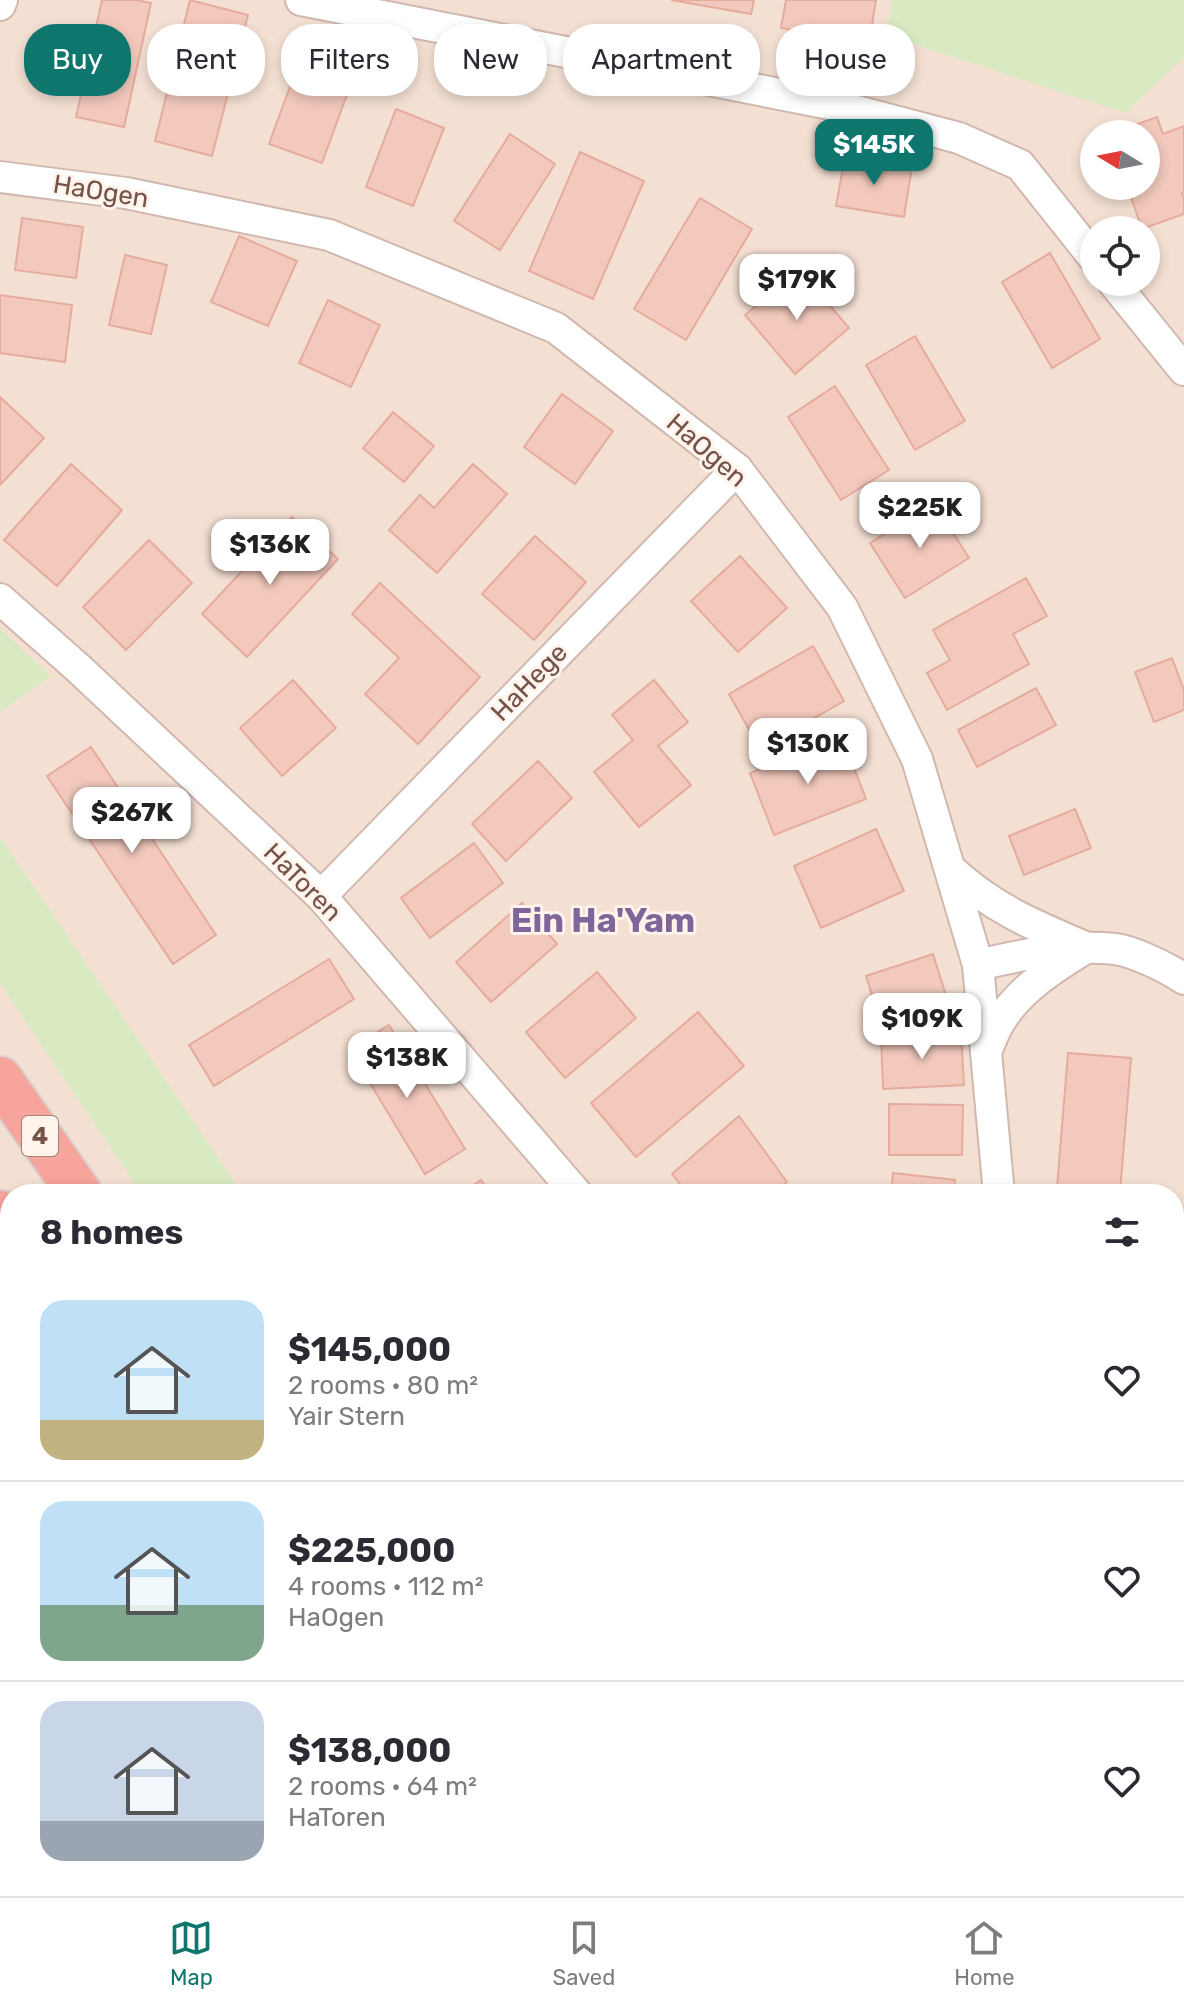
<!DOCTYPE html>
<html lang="en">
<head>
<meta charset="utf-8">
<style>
	:root { --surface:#fff; --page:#f7f7f7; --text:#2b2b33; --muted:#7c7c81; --line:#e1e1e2; --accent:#0f766e }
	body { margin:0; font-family:Rubik,sans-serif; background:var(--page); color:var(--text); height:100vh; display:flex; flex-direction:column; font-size:30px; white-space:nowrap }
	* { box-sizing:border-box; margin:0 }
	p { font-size:26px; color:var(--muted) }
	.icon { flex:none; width:44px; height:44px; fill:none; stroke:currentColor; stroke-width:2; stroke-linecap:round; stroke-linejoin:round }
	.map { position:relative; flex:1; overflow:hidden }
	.details { position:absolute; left:0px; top:1184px; width:1184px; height:712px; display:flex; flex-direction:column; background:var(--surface); border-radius:32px 32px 0 0; box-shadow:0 4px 12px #0003 }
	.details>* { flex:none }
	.guide { position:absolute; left:24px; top:24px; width:1136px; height:72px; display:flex; gap:16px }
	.needle { width:52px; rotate:280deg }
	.buttons { position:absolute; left:1080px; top:120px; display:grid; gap:16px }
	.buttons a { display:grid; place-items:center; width:80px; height:80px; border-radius:50%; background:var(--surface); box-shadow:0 4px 12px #0003; font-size:40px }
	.price { position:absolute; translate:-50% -68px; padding:0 18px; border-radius:16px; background:#fff; color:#222; font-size:26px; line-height:52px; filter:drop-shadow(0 2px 4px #0008) }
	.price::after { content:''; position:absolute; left:50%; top:48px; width:24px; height:18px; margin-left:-12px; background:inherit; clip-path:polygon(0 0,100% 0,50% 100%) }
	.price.on { background:var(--accent); color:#fff }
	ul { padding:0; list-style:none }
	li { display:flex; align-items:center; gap:24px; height:200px; padding:0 40px }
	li+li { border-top:2px solid var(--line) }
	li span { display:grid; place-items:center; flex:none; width:224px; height:160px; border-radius:24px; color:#555 }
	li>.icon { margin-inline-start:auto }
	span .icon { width:96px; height:96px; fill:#fffc; stroke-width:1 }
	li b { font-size:34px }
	h2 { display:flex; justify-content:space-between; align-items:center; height:96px; padding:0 40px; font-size:34px }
	.tag { padding:0 28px; border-radius:32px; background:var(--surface); box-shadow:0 4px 12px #0003; font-size:28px; line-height:72px }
	.tag.on { background:var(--accent); color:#fff }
	.tab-bar { display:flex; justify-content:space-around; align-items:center; height:112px; border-top:2px solid var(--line); background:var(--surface); font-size:22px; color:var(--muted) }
	.tab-bar a { display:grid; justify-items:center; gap:4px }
	.tab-bar .on { color:var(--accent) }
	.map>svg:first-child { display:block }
	.residential { fill:#f4e0d3; fill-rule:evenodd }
	.green { fill:#d9eac3 }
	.sand { fill:#fce5c0 }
	.water { fill:#b9e6e5; stroke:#9fd8d7; stroke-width:2 }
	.building { fill:#f2c9bc; stroke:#e5ac9d; stroke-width:2 }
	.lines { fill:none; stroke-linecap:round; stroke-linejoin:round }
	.street-casing { stroke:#d0b8ae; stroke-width:34 }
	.highway-casing { stroke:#d8cfcc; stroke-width:48 }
	.street { stroke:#fff; stroke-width:30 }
	.highway { stroke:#f7a49c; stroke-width:44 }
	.rail-casing { stroke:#b0a3c6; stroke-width:9 }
	.rail { stroke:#fff4eb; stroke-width:6; stroke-dasharray:18; stroke-linecap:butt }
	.labels { text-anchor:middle; stroke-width:6; stroke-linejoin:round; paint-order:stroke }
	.shield { fill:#fff4eb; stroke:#9e837a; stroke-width:2 }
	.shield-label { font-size:24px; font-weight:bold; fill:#75524a }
	.street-label { font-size:26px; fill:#75524a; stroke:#fff4eb }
	.district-label { font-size:34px; font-weight:bold; fill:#7f6599; stroke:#fff4eb }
</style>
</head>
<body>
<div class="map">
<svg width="1184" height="1896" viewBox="0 0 1184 1896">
	<rect width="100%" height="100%" fill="#fcefe5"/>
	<path class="residential" d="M0,0H1184V1896H43L35,1886H1174V1194H10V1852L0,1839ZM1094,134H1146V186H1094ZM1094,230H1146V282H1094Z"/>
	<g class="green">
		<path d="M892,0H1184V58L1125,113L886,35Z"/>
		<path d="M0,629L51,676L0,712Z"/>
		<path d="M0,837L243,1194H142L0,983Z"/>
		<path d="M610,1886H713L719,1896H617Z"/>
	</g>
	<g class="sand">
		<path d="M0,1724L10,1736V1852L0,1839Z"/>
		<path d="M35,1886H102L108,1896H43Z"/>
	</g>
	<path class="water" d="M0,1839L10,1852V1886H35L43,1896H0Z"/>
	<g class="building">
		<path d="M102,0H136L151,3L124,127L76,117Z"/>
		<path d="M190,0L248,15L212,156L155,141Z"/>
		<path d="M671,0H754L751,14Z"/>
		<path d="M786,0H876L869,44L781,28Z"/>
		<path d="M312,26L365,45L322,163L269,144Z"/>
		<path d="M396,109L444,128L413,206L366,187Z"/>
		<path d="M1157,117L1163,134L1184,126V192L1182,193L1184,200V214L1142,229L1127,186H1146V134H1110Z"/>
		<path d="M510,134L555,164L500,250L454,221Z"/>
		<path d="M580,152L644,181L593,299L529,271Z"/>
		<path d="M845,156L912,167L904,217L836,206Z"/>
		<path d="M700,198L752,229L686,340L634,309Z"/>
		<path d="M22,218L83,227L76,278L15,270Z"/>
		<path d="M239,236L297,261L268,326L211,302Z"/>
		<path d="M1050,253L1100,339L1052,368L1002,282Z"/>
		<path d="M125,255L167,265L151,334L109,325Z"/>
		<path d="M799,269L849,328L795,374L745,315Z"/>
		<path d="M0,295L72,305L65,362L0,353Z"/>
		<path d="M328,300L380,325L351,387L299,363Z"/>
		<path d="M915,336L965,421L915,450L866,365Z"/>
		<path d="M835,386L889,470L841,500L788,417Z"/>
		<path d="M562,394L613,431L575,484L524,447Z"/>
		<path d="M0,397L44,438L0,485Z"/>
		<path d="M393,412L434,446L404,482L363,448Z"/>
		<path d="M71,464L122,510L57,586L4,540Z"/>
		<path d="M473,464L507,494L437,573L389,530L420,495L434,508Z"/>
		<path d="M934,503L969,558L905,598L870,543Z"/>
		<path d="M292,517L338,559L247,657L202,614Z"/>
		<path d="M535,536L586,582L534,640L482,594Z"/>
		<path d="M149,540L192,583L126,650L83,607Z"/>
		<path d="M740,556L787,608L738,652L691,601Z"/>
		<path d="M1026,578L1047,616L1013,634L1029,664L947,710L927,673L950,660L933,630Z"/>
		<path d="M380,583L480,677L418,744L365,694L399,658L352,614Z"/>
		<path d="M813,646L844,701L760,749L729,694Z"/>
		<path d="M1172,658L1184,690V710L1154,722L1135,672Z"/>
		<path d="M293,680L336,728L282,776L240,728Z"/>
		<path d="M654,680L688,722L658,746L691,785L639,827L594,772L633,740L612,715Z"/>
		<path d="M1036,688L1056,725L977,767L958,730Z"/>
		<path d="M842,737L866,799L774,835L750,773Z"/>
		<path d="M91,747L216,935L173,964L47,776Z"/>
		<path d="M538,761L572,798L506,861L472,824Z"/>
		<path d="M1075,809L1091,848L1024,875L1009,836Z"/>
		<path d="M876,829L904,891L821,928L794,866Z"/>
		<path d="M474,843L503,883L430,938L401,898Z"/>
		<path d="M522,903L557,944L491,1002L456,962Z"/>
		<path d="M933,954L949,1005L882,1027L866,976Z"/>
		<path d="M329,959L354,999L214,1086L189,1045Z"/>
		<path d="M597,972L636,1018L565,1078L526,1032Z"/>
		<path d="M698,1012L744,1066L636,1157L591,1103Z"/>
		<path d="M389,1025L465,1149L425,1174L350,1050Z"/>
		<path d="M961,1032L964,1085L883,1089L881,1036Z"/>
		<path d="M1068,1053L1131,1058L1120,1193L1057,1187Z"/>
		<path d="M889,1104L963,1105L962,1155H889Z"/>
		<path d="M739,1116L787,1182L772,1194H688L672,1174Z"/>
		<path d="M893,1173L955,1180L954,1194H891Z"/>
		<path d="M481,1180L491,1194H461Z"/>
		<path d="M1178,1655L1184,1665V1712L1174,1719V1658Z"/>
		<path d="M1182,1765L1184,1767V1835L1180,1838L1174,1830V1771Z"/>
		<path d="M971,1886H1033L1038,1896H954Z"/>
	</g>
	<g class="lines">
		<defs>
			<g id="street">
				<path d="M301,0L830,104L959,138L1020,165L1094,258"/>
				<path d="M0,5L2,0"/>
				<path d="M0,177L126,193L329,235L556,328L737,469L842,607L917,759L978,965L999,1194"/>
				<path d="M1113,282L1184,370"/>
				<path d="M0,599L77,667L321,896L577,1194"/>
				<path d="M950,869C992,908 1033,925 1085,947"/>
				<path d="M321,896L737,469"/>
				<path d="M978,965C1022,955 1069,944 1115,949C1133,951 1168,968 1184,979"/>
				<path d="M986,1052C990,1042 994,1032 999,1023C1018,991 1050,970 1081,951"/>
				<path d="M0,1602L10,1616"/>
				<path d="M0,1669L10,1685"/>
				<path d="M145,1886L151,1896"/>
				<path d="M191,1886L198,1896"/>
				<path d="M1143,1886L1150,1896"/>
			</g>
			<g id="highway">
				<path d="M0,1079L80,1194"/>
				<path d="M0,1213L10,1227"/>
				<path d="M477,1886L484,1896"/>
				<path d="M561,1886L568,1896"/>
			</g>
		</defs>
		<use href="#street" class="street-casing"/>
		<use href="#highway" class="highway-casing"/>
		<use href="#street" class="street"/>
		<use href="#highway" class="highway"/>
		<defs>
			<g id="rail">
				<path d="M0,1424L10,1440"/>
				<path d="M0,1469L10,1485"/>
				<path d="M275,1886L282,1896"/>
				<path d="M305,1886L311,1896"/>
			</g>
		</defs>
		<use href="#rail" class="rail-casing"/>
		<use href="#rail" class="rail"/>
	</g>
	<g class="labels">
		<rect class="shield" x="22" y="1116" width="36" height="40" rx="6"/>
		<g class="shield-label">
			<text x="40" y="1144">4</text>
		</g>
		<g class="street-label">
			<text transform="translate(101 191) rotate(9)" y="9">HaOgen</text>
			<text transform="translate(707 450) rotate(41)" y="9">HaOgen</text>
			<text transform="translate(529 682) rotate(-46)" y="9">HaHege</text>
			<text transform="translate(303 882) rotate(45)" y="9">HaToren</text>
		</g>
		<g class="district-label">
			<text x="603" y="932">Ein Ha'Yam</text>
		</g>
	</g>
</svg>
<div class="buttons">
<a><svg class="needle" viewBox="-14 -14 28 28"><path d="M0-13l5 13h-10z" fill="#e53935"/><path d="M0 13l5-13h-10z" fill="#7c7c81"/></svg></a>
<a><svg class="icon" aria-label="locate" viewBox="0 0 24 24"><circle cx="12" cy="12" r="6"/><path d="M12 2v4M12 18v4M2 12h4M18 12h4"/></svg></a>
</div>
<b class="price on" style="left:874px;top:187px">$145K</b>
<b class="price" style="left:797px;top:322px">$179K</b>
<b class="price" style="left:920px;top:550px">$225K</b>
<b class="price" style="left:270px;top:587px">$136K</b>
<b class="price" style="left:808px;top:786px">$130K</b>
<b class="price" style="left:132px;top:855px">$267K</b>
<b class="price" style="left:922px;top:1061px">$109K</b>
<b class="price" style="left:407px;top:1100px">$138K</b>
<div class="guide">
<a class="tag on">Buy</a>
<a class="tag">Rent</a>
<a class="tag">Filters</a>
<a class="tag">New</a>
<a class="tag">Apartment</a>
<a class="tag">House</a>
</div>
<section class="details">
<h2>8 homes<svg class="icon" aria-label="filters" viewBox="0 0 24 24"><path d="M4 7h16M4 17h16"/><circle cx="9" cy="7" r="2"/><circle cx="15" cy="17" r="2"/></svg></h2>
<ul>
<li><span style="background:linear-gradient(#bfe0f5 75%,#c2b280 0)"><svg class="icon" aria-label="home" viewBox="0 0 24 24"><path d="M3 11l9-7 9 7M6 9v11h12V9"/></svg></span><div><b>$145,000</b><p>2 rooms · 80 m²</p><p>Yair Stern</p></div><svg class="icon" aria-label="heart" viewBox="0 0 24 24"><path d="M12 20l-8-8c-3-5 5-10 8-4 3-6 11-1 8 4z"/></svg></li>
<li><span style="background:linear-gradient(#bfe0f5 65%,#7fa58c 0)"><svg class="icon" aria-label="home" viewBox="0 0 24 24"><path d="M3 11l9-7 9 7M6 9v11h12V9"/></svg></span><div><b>$225,000</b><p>4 rooms · 112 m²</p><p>HaOgen</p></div><svg class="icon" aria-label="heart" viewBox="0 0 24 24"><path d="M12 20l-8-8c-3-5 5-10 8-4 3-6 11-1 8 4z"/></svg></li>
<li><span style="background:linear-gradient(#c9d6e8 75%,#9aa5b1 0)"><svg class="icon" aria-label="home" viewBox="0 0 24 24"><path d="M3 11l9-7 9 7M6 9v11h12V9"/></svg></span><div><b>$138,000</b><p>2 rooms · 64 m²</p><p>HaToren</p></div><svg class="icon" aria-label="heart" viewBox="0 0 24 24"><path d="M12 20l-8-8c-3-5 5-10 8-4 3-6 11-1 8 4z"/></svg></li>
</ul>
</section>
</div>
<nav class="tab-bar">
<a class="on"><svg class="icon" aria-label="map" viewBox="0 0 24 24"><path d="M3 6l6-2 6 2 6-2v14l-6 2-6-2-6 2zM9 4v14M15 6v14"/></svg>Map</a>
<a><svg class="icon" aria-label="saved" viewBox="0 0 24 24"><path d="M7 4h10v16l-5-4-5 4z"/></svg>Saved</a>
<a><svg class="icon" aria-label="home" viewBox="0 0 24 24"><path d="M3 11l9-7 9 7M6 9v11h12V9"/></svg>Home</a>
</nav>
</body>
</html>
